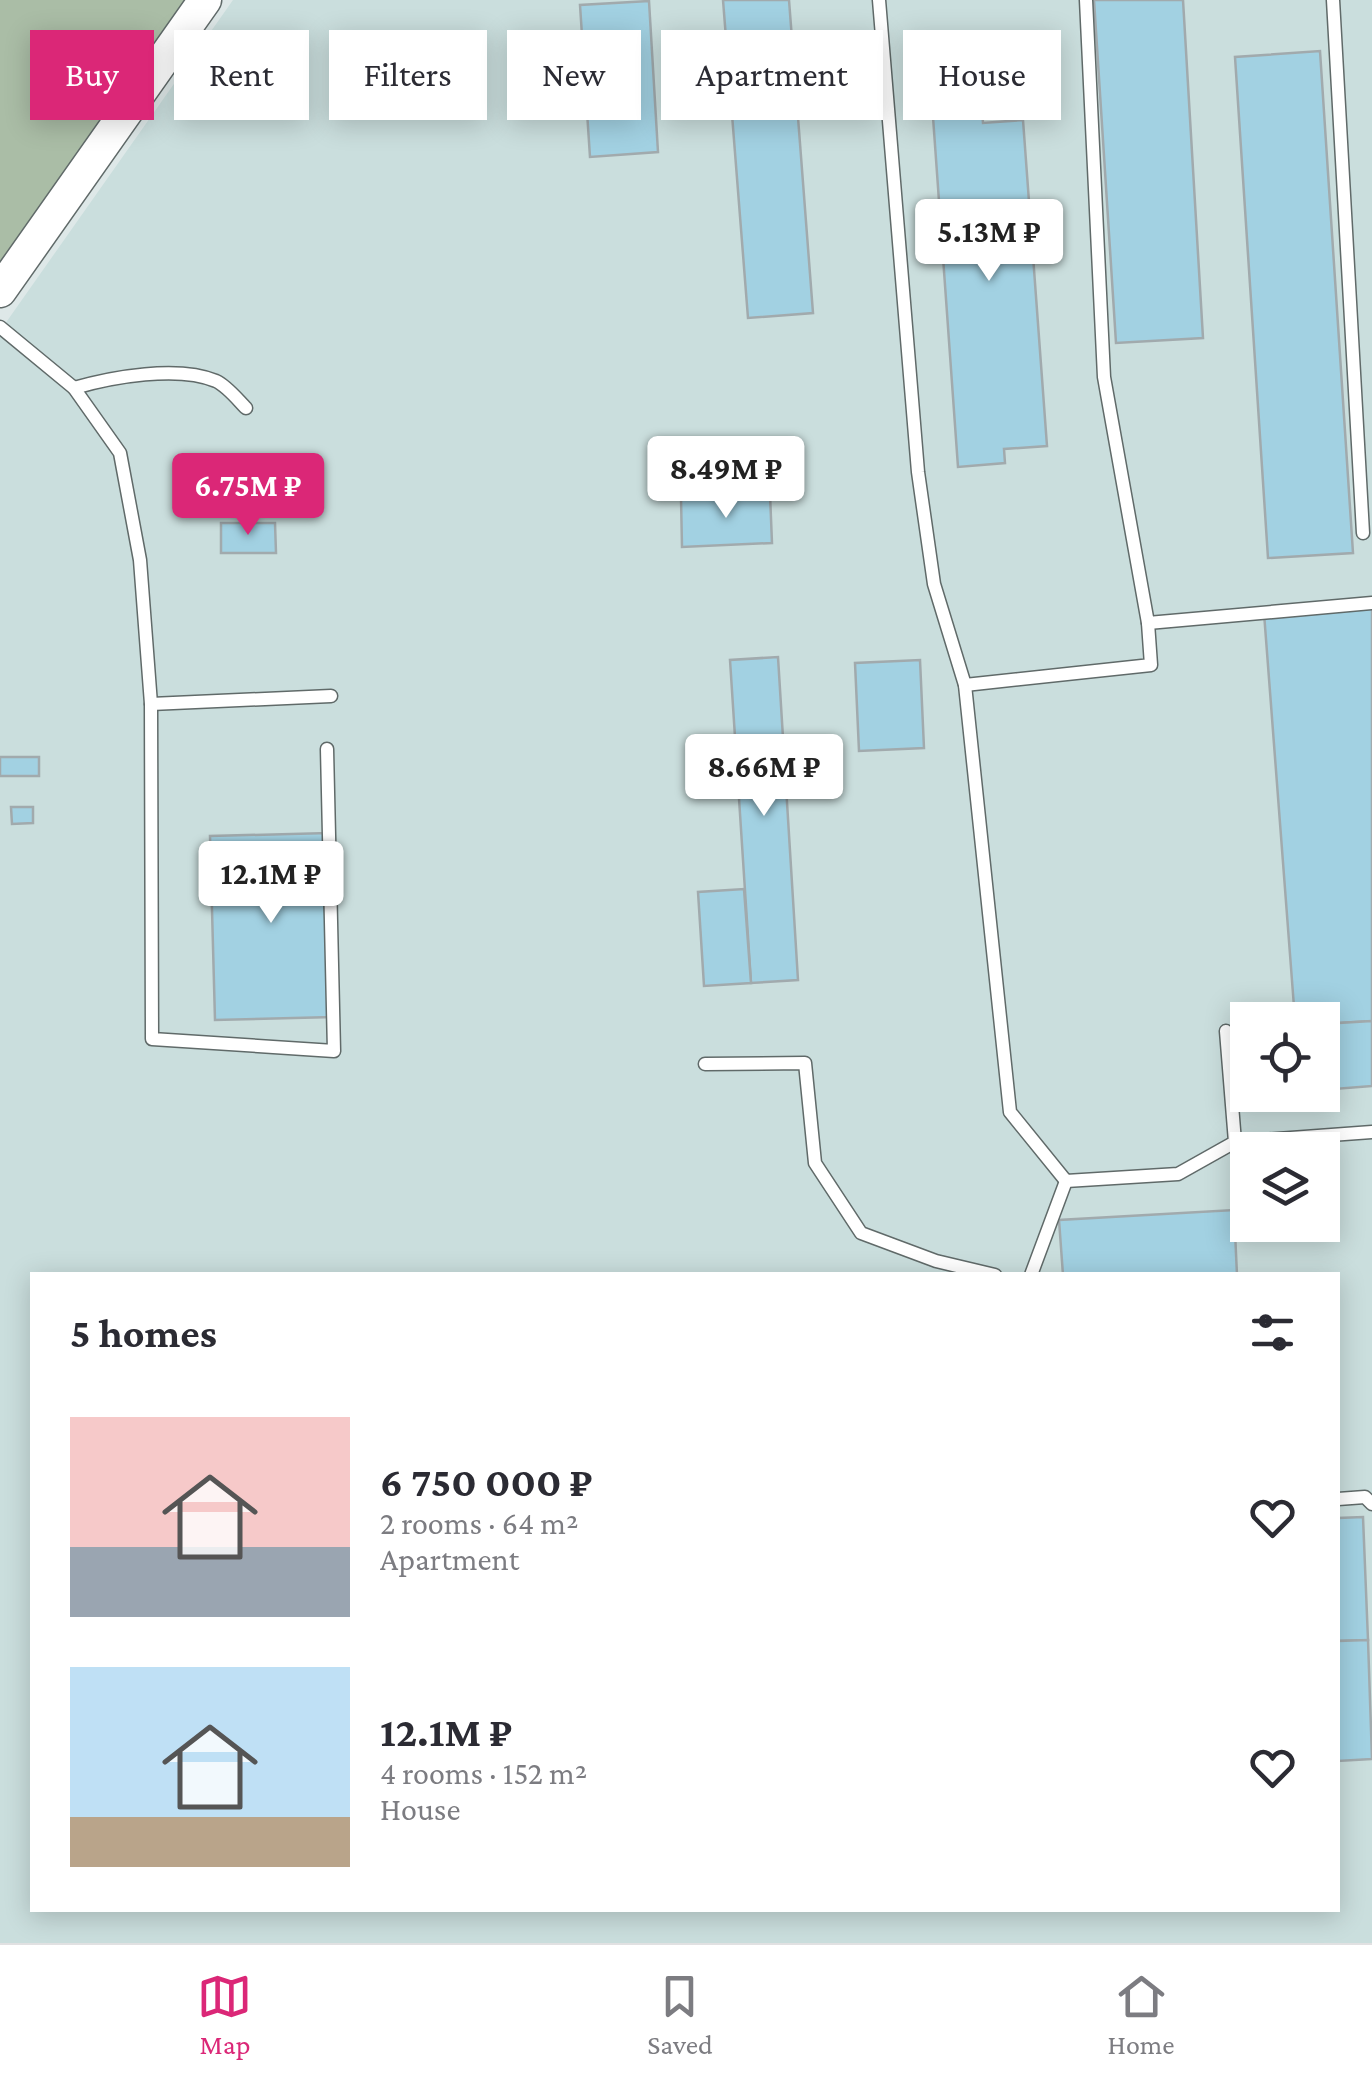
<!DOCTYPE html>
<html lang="en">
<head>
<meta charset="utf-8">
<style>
	:root { --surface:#fff; --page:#f7f7f7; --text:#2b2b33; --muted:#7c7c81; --line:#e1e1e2; --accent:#db2777 }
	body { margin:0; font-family:"Crimson Pro",serif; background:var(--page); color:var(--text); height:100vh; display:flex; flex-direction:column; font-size:38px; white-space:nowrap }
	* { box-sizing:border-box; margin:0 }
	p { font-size:32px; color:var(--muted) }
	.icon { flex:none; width:55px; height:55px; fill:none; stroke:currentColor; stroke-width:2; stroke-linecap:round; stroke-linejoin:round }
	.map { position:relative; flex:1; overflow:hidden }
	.details { position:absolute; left:30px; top:1272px; width:1310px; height:640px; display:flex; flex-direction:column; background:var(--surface); border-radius:0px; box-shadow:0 5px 25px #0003 }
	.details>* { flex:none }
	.guide { position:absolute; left:30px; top:30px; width:1312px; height:90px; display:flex; gap:20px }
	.tools { position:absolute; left:1230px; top:1002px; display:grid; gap:20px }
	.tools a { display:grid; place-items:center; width:110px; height:110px; border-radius:0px; background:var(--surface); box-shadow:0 5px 25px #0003; font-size:50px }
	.price { position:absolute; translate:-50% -85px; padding:0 22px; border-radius:10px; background:#fff; color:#222; font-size:32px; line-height:65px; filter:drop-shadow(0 2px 5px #0008) }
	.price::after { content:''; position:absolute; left:50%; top:60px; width:30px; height:22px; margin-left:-15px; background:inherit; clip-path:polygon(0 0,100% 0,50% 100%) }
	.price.current { background:var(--accent); color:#fff }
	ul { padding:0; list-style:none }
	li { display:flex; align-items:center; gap:30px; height:250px; padding:0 40px }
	li span { display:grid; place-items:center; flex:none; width:280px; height:200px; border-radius:0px; color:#555 }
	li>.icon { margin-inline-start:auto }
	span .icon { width:120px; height:120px; fill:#fffc; stroke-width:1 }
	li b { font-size:42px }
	h2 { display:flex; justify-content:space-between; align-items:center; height:120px; padding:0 40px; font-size:42px }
	.chip { padding:0 35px; border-radius:0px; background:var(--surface); box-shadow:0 5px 25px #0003; font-size:35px; line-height:90px }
	.chip.current { background:var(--accent); color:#fff }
	.tab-bar { display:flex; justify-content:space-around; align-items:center; height:140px; border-top:2px solid var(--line); background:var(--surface); font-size:28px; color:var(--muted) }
	.tab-bar a { display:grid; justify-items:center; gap:5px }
	.tab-bar .current { color:var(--accent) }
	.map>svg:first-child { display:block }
	.built { fill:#cadedd; fill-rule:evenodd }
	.green { fill:#aabda6 }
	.building { fill:#a2d1e2; stroke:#a1aaad; stroke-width:2.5 }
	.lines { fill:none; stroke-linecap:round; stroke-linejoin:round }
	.service-casing { stroke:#606a69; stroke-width:15 }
	.tertiary-casing { stroke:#606a69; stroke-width:35 }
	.service { stroke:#fff; stroke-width:12 }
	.tertiary { stroke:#fff; stroke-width:32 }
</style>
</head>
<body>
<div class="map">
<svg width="1372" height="1943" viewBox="0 0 1372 1943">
	<rect width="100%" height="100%" fill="#dee8e8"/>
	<path class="built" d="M233,0H1372V1943H0V331ZM1248,1020H1322V1095H1248ZM1248,1150H1322V1225H1248ZM32,1275H1338V1910H32Z"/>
	<path class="green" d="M0,0H205L0,291Z"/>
	<g class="building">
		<path d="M723,0H789L813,313L748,318Z"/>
		<path d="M1094,0H1183L1203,338L1116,343Z"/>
		<path d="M649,1L658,152L590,157L580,5Z"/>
		<path d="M1320,51L1353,553L1268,558L1235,57Z"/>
		<path d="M981,99L983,123L1023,120L1047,446L1004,449L1005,463L958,467L932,103Z"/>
		<path d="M770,494L772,543L682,547L681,498Z"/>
		<path d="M221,523H275L276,553H221Z"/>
		<path d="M1372,605V1021L1322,1024V1020H1295L1264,613Z"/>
		<path d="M778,657L798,980L751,983L730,660Z"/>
		<path d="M920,660L924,748L859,751L855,663Z"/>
		<rect x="0" y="757" width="39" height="19"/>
		<path d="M11,807H33V823L12,824Z"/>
		<path d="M328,833L333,1017L215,1020L210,836Z"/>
		<path d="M744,889L751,983L704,986L698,892Z"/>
		<path d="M1372,1021V1086L1322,1090V1024Z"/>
		<path d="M1234,1210L1237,1275H1063L1059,1220Z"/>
		<path d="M1363,1517L1368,1640L1338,1641V1518Z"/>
		<path d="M1368,1640L1372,1759L1338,1761V1641Z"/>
	</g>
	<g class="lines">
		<defs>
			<g id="service">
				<path d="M879,0L918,472L934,584L965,685L1010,1112L1066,1181L1178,1174L1235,1142L1226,1031"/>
				<path d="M1086,0L1104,377L1148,623L1372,603"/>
				<path d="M1333,0L1363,533"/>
				<path d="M0,327L74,388L120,453L140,560L151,704L331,696"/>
				<path d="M74,388C112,377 178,365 216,381C227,386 238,400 246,408"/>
				<path d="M965,685L1151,665L1148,623"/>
				<path d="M151,704L152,1039L334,1051L327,749"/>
				<path d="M705,1064L805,1063L815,1163L861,1233L936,1261L995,1275"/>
				<path d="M1235,1142L1372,1132"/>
				<path d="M1031,1275L1066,1181"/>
				<path d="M1338,1499L1365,1497L1372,1504"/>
			</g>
			<path id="tertiary" d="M0,291L205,0"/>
		</defs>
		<use href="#service" class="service-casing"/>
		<use href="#tertiary" class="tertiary-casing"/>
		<use href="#service" class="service"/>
		<use href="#tertiary" class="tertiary"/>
	</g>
</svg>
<div class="tools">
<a><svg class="icon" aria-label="locate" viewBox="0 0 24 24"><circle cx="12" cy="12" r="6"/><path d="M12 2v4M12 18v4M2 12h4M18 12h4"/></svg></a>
<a><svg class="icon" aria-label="layers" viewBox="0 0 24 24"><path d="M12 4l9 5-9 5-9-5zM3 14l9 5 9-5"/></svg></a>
</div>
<b class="price" style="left:989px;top:284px">5.13M ₽</b>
<b class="price" style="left:726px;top:521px">8.49M ₽</b>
<b class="price current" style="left:248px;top:538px">6.75M ₽</b>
<b class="price" style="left:764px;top:819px">8.66M ₽</b>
<b class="price" style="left:271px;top:926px">12.1M ₽</b>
<div class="guide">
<a class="chip current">Buy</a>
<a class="chip">Rent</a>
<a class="chip">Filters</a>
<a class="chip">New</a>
<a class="chip">Apartment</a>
<a class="chip">House</a>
</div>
<section class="details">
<h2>5 homes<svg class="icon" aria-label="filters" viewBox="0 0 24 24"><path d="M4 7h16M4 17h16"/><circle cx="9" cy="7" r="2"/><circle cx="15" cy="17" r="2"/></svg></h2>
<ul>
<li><span style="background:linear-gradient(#f6c9c9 65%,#9aa5b1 0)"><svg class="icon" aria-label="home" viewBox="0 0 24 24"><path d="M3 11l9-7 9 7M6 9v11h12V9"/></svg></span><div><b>6 750 000 ₽</b><p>2 rooms · 64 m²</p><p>Apartment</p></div><svg class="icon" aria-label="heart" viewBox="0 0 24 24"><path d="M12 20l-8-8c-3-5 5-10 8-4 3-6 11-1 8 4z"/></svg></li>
<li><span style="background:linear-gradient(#bfe0f5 75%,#b9a48a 0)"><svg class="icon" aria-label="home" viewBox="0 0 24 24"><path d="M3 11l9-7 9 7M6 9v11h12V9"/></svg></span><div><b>12.1M ₽</b><p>4 rooms · 152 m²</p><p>House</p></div><svg class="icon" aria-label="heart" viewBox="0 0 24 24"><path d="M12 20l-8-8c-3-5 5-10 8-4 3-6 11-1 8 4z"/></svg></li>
</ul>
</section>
</div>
<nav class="tab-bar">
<a class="current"><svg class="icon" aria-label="map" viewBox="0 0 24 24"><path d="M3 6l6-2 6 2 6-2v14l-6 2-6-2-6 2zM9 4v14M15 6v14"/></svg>Map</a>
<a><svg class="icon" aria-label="saved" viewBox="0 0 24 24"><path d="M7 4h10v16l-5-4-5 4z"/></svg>Saved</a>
<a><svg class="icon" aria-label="home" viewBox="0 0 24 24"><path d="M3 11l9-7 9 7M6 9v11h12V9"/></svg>Home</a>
</nav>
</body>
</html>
